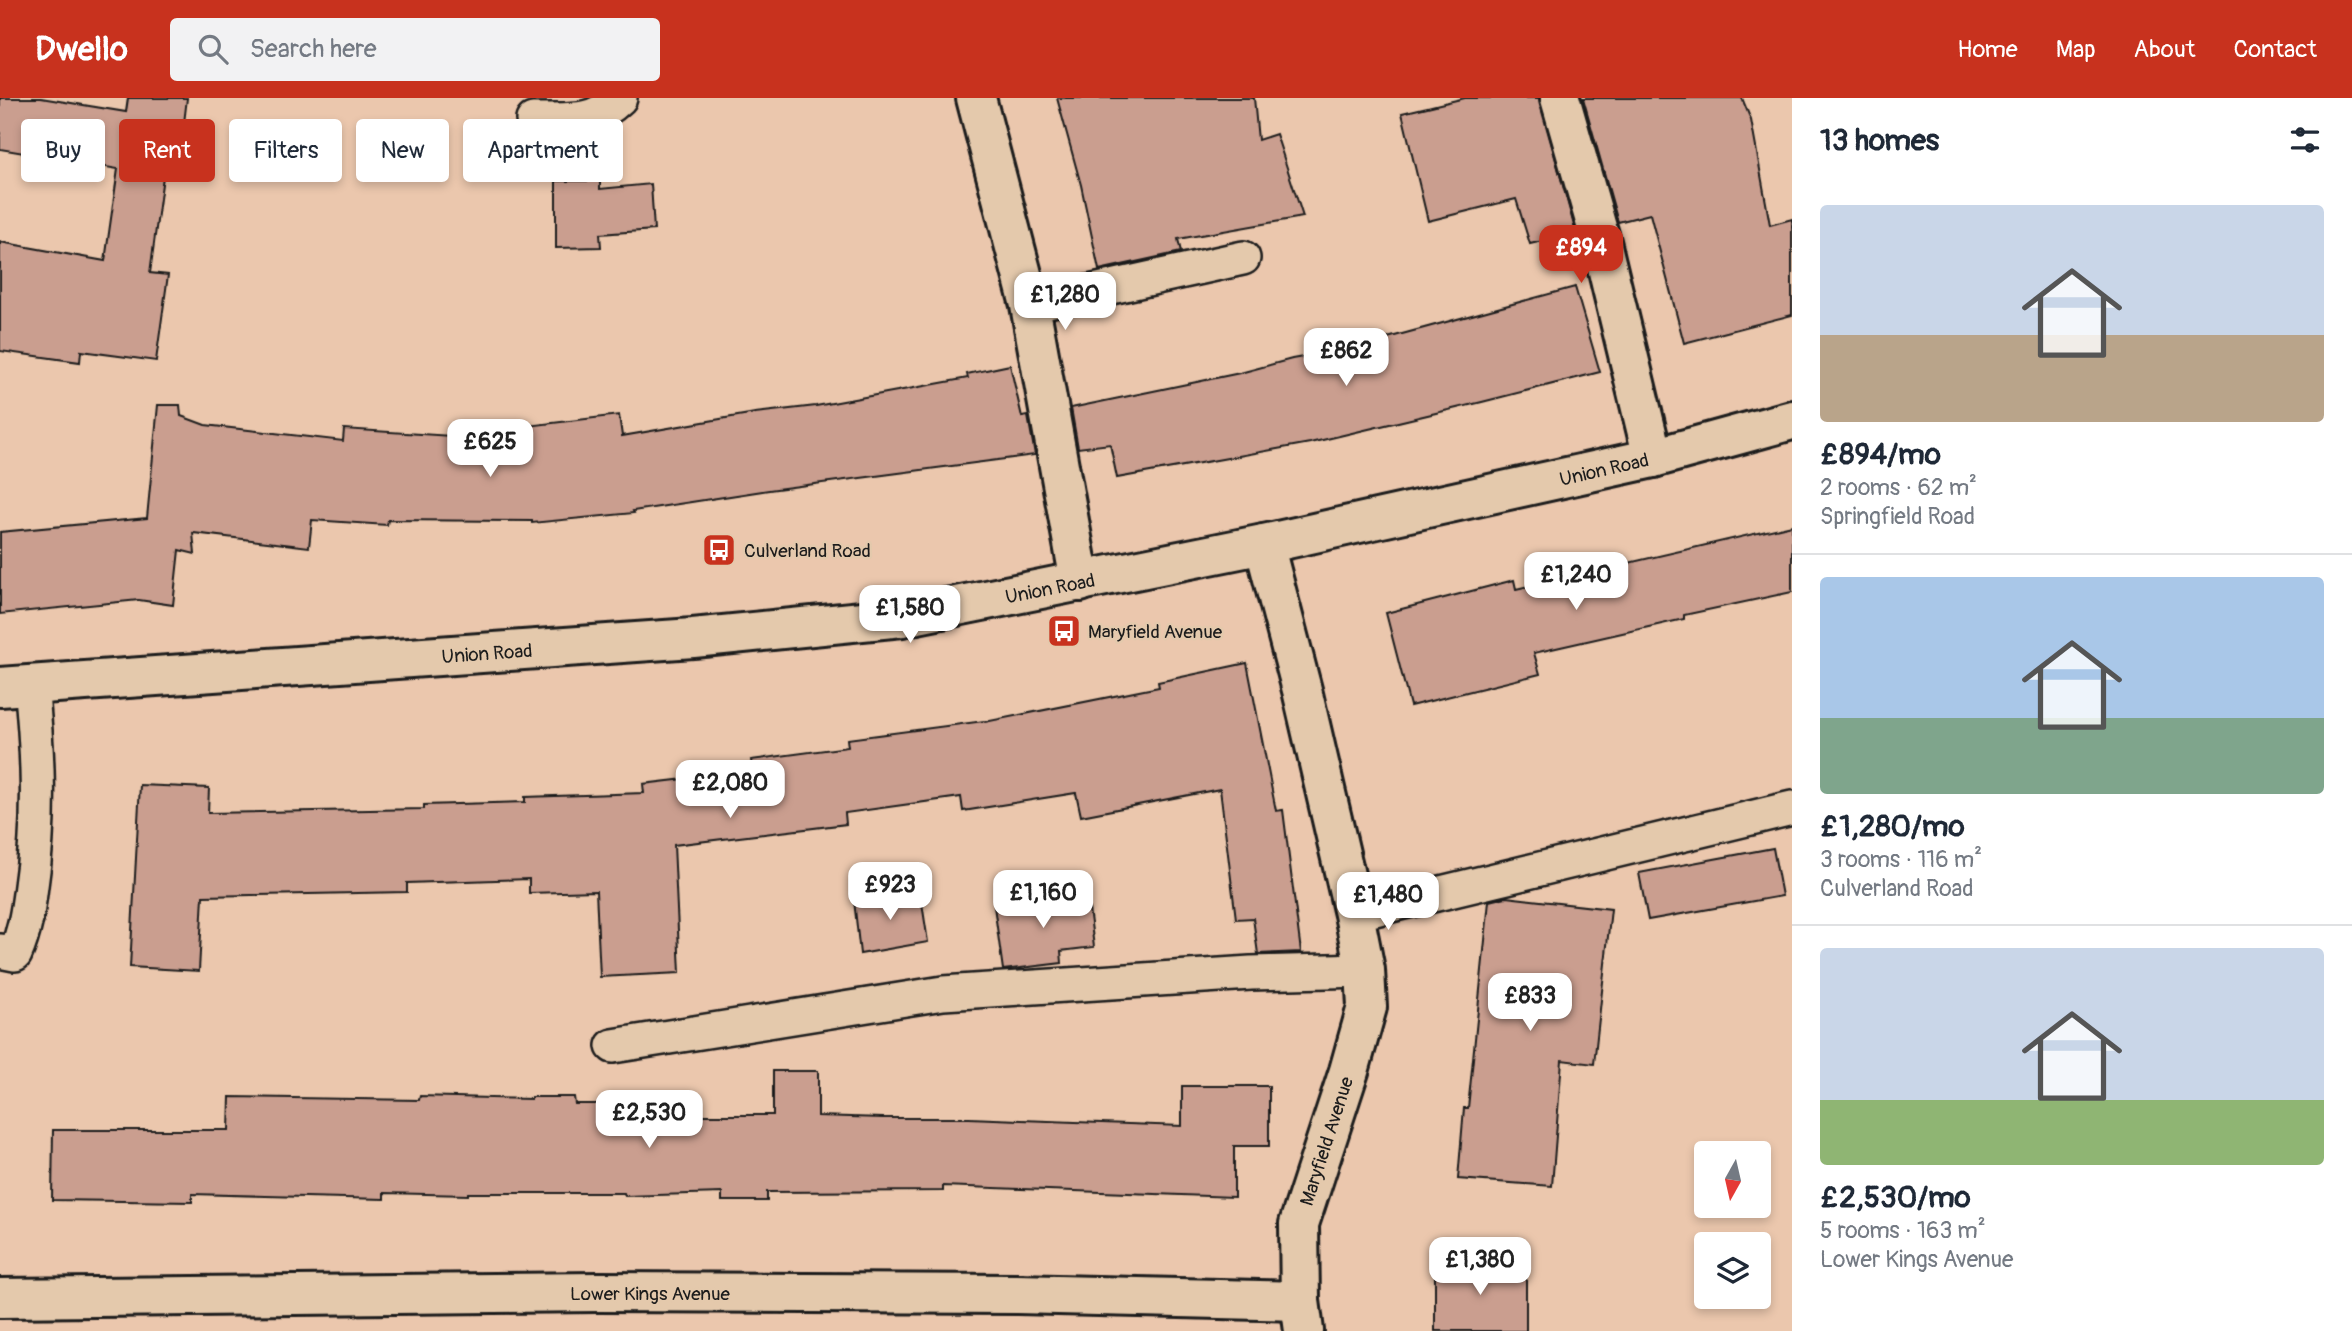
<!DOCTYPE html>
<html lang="en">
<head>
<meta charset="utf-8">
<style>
	:root { --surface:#fff; --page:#f2f2f3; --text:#1f2937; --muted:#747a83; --line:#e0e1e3; --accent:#c8321e }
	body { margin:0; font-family:Pangolin,sans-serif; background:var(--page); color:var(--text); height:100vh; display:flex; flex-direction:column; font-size:26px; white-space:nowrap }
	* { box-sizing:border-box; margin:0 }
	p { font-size:23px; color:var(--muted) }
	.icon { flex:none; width:38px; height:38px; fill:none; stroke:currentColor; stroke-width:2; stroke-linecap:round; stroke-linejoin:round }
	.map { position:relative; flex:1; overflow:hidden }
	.side { display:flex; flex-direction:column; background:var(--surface); width:560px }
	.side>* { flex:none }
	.top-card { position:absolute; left:21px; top:21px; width:665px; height:63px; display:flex; gap:14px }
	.needle { width:46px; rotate:188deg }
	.fabs { position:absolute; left:1694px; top:1043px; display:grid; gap:14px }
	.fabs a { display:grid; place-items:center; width:77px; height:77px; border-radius:7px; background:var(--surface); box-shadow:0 4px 10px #0003; font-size:35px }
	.price { position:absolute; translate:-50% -60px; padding:0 16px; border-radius:14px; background:#fff; color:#222; font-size:23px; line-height:46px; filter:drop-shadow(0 2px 4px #0008) }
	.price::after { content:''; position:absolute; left:50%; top:42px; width:21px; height:16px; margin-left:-10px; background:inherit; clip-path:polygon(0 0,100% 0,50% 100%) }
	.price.selected { background:var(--accent); color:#fff }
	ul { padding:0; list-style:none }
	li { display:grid; align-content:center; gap:14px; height:371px; padding:0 28px }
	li+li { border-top:2px solid var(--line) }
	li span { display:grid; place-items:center; height:217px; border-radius:7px; color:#555 }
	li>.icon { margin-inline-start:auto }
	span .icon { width:126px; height:126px; fill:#fffc; stroke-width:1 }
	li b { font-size:30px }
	h2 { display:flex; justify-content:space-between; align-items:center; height:84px; padding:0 28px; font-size:30px }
	.chip { padding:0 24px; border-radius:7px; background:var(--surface); box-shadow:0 4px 10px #0003; font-size:24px; line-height:63px }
	.chip.selected { background:var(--accent); color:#fff }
	header { display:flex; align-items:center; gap:42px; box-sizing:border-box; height:98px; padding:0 35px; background:var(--accent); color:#fff }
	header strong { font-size:33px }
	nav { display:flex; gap:38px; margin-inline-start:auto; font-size:24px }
	.search { width:490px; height:63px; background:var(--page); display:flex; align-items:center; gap:18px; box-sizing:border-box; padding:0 24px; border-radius:7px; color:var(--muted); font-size:26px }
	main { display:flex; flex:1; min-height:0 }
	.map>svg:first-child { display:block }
	.building { fill:#ca9e8f; stroke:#1c1c1c; stroke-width:2 }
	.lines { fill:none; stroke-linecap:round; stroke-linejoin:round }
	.service-casing { stroke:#1c1c1c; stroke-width:38 }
	.minor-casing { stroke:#1c1c1c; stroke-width:44 }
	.tertiary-casing { stroke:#1c1c1c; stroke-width:44 }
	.service { stroke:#e4c9ac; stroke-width:33 }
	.minor { stroke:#e4c9ac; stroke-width:38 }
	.tertiary { stroke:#e4c9ac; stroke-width:38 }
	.labels { text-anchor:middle; stroke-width:5; stroke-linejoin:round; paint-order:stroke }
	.street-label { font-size:19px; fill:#1c1c1c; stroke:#e4c9ac }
	.poi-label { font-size:19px; fill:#1c1c1c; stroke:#e4c9ac; text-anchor:start }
</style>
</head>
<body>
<header>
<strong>Dwello</strong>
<div class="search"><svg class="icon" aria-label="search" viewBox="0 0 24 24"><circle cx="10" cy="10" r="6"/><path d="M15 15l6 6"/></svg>Search here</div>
<nav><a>Home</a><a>Map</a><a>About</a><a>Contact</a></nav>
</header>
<main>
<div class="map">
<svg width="1792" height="1233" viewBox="0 0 1792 1233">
	<rect width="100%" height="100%" fill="#ebc7ad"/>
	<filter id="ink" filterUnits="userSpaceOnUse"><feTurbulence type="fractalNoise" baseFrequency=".0143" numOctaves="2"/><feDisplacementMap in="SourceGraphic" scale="14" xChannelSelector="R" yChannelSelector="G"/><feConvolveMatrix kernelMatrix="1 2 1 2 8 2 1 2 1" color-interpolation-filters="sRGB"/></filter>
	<g filter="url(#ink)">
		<g class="building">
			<path d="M0,0H41L126,14L128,0H187L180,58L166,56L150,175L168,177L156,263L81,253L80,264L0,253V144L105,163L118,71L0,51Z"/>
			<path d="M1057,0H1254L1258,42L1276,36L1303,119L1178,141L1181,154L1099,172L1081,87Z"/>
			<path d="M1465,0H1539L1576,135L1530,146L1516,101L1428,123L1402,15Z"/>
			<path d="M1583,0H1742L1751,22L1770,127L1792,121V217L1684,245L1650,116L1618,124Z"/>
			<path d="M556,83H600V91L651,86L654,132L600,136L601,149L556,150Z"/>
			<path d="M1575,189L1600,274L1482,304L1310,345L1117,380L1110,346L1078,350L1071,310L1240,275L1292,261L1347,251Z"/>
			<path d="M1010,267L1022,319L1028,318L1035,357L769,392L633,413L634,415L532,425V423L388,422L387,427L312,422L309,449L193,435L195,456L179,452L173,507L139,502L0,516V434L147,420L158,307H180L181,318L205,327L343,343L344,331L451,338V328L519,329L619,317L622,338L755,315L816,308L968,280L967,276Z"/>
			<path d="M1792,427V494L1684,517V521L1534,555L1540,576L1410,608L1386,515L1514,482L1516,491Z"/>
			<path d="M1247,565L1276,713L1283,712L1301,854L1258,856L1253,820L1236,821L1220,691L1081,718L1076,695L963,713L961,699L845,715L846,726L674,747L680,875L600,879L596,793L529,795V781L407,785V794L203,798L199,873L130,869L140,687L209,690L208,715L424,711V707L525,704V699L644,695L643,686L753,673L751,662L848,649L847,641L984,623L985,624L1159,589L1158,584Z"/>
			<path d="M1773,750L1782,798L1648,822L1639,775Z"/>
			<path d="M920,792L928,844L860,856L854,802Z"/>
			<path d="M1087,795L1094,849L1061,853L1062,865L1003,872L994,808Z"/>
			<path d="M1506,799L1611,811L1594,966L1562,962L1552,1088L1458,1081L1464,1010H1468L1489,803Z"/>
			<path d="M773,973H818V1018L883,1020H969L1182,1028V988H1269V1048H1234V1099L943,1088V1093L767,1094V1103H722V1095L625,1098L624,1095H468V1097L384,1095V1101L192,1096V1104L52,1102L53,1032H229L230,999L419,1002L420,998L531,1001V999H574L575,1006H623V1017H773Z"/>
			<rect x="1435" y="1165" width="91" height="68"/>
		</g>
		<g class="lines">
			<defs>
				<g id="service">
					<path d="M533,22C569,21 592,27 620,0"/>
					<path d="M1030,207L1243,160"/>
					<path d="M1354,816L1792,710"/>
					<path d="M0,853L15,856C25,833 28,812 31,788C41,721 38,655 31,587"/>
					<path d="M613,948L943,895L1251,875L1365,872"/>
				</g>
				<g id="minor">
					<path d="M976,0L1030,207L1080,484"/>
					<path d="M1560,0L1601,144L1653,360"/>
					<path d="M1264,446L1302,592L1354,816L1365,872L1367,909L1349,973L1299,1126L1300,1203L1304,1233"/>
					<path d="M0,1200L598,1194L1017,1196L1300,1203"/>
				</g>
				<path id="tertiary" d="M0,589L693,540L902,519L1264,446L1653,360L1792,322"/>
			</defs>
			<use href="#service" class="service-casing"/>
			<use href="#minor" class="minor-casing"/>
			<use href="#tertiary" class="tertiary-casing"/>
			<use href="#service" class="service"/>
			<use href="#minor" class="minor"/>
			<use href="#tertiary" class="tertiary"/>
		</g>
	</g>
	<defs>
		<symbol id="bus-square" viewBox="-11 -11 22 22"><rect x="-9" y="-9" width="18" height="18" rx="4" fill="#c8321e" stroke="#e4c9ac"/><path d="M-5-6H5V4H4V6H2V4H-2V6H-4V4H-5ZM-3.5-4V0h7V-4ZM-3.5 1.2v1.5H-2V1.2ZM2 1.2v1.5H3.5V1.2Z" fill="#fff"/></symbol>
	</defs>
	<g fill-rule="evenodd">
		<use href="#bus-square" x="700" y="433" width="38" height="38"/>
		<use href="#bus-square" x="1045" y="514" width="38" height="38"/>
	</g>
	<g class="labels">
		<g class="street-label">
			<text transform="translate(1604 371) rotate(-13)" y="7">Union Road</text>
			<text transform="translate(1050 490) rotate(-11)" y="7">Union Road</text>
			<text transform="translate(487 555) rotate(-4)" y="7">Union Road</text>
			<text transform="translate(1326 1043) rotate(-72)" y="7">Maryfield Avenue</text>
			<text x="650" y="1202">Lower Kings Avenue</text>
		</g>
		<g class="poi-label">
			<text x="744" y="459">Culverland Road</text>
			<text x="1088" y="540">Maryfield Avenue</text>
		</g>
	</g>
</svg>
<div class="fabs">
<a><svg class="needle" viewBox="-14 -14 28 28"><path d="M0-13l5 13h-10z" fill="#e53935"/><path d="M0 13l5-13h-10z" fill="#747a83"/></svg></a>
<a><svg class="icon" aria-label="layers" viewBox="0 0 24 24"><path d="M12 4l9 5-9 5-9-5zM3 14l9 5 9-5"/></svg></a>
</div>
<b class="price selected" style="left:1581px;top:187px">£894</b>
<b class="price" style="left:1065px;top:234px">£1,280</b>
<b class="price" style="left:1346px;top:290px">£862</b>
<b class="price" style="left:490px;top:381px">£625</b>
<b class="price" style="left:1576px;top:514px">£1,240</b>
<b class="price" style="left:910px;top:547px">£1,580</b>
<b class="price" style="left:730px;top:722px">£2,080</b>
<b class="price" style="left:890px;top:824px">£923</b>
<b class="price" style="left:1043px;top:832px">£1,160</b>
<b class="price" style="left:1388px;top:834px">£1,480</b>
<b class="price" style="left:1530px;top:935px">£833</b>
<b class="price" style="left:649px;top:1052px">£2,530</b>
<b class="price" style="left:1480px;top:1199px">£1,380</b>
<div class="top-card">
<a class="chip">Buy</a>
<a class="chip selected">Rent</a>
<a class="chip">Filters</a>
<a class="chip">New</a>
<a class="chip">Apartment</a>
</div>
</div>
<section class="side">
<h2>13 homes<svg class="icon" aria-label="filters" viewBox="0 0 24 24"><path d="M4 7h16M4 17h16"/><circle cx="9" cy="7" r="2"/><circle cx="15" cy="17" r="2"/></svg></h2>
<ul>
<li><span style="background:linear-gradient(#c9d6e8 60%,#b9a48a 0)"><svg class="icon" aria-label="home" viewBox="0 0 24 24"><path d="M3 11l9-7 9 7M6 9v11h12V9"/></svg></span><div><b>£894/mo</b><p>2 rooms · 62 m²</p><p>Springfield Road</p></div></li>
<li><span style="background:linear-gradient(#a9c7e8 65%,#7fa58c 0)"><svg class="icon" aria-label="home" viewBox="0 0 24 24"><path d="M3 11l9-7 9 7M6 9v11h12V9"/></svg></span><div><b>£1,280/mo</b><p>3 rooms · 116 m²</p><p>Culverland Road</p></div></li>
<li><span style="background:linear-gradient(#c9d6e8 70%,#8fb573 0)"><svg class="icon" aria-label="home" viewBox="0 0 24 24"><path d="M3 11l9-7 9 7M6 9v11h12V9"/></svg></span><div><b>£2,530/mo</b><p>5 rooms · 163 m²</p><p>Lower Kings Avenue</p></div></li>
</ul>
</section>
</main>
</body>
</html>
